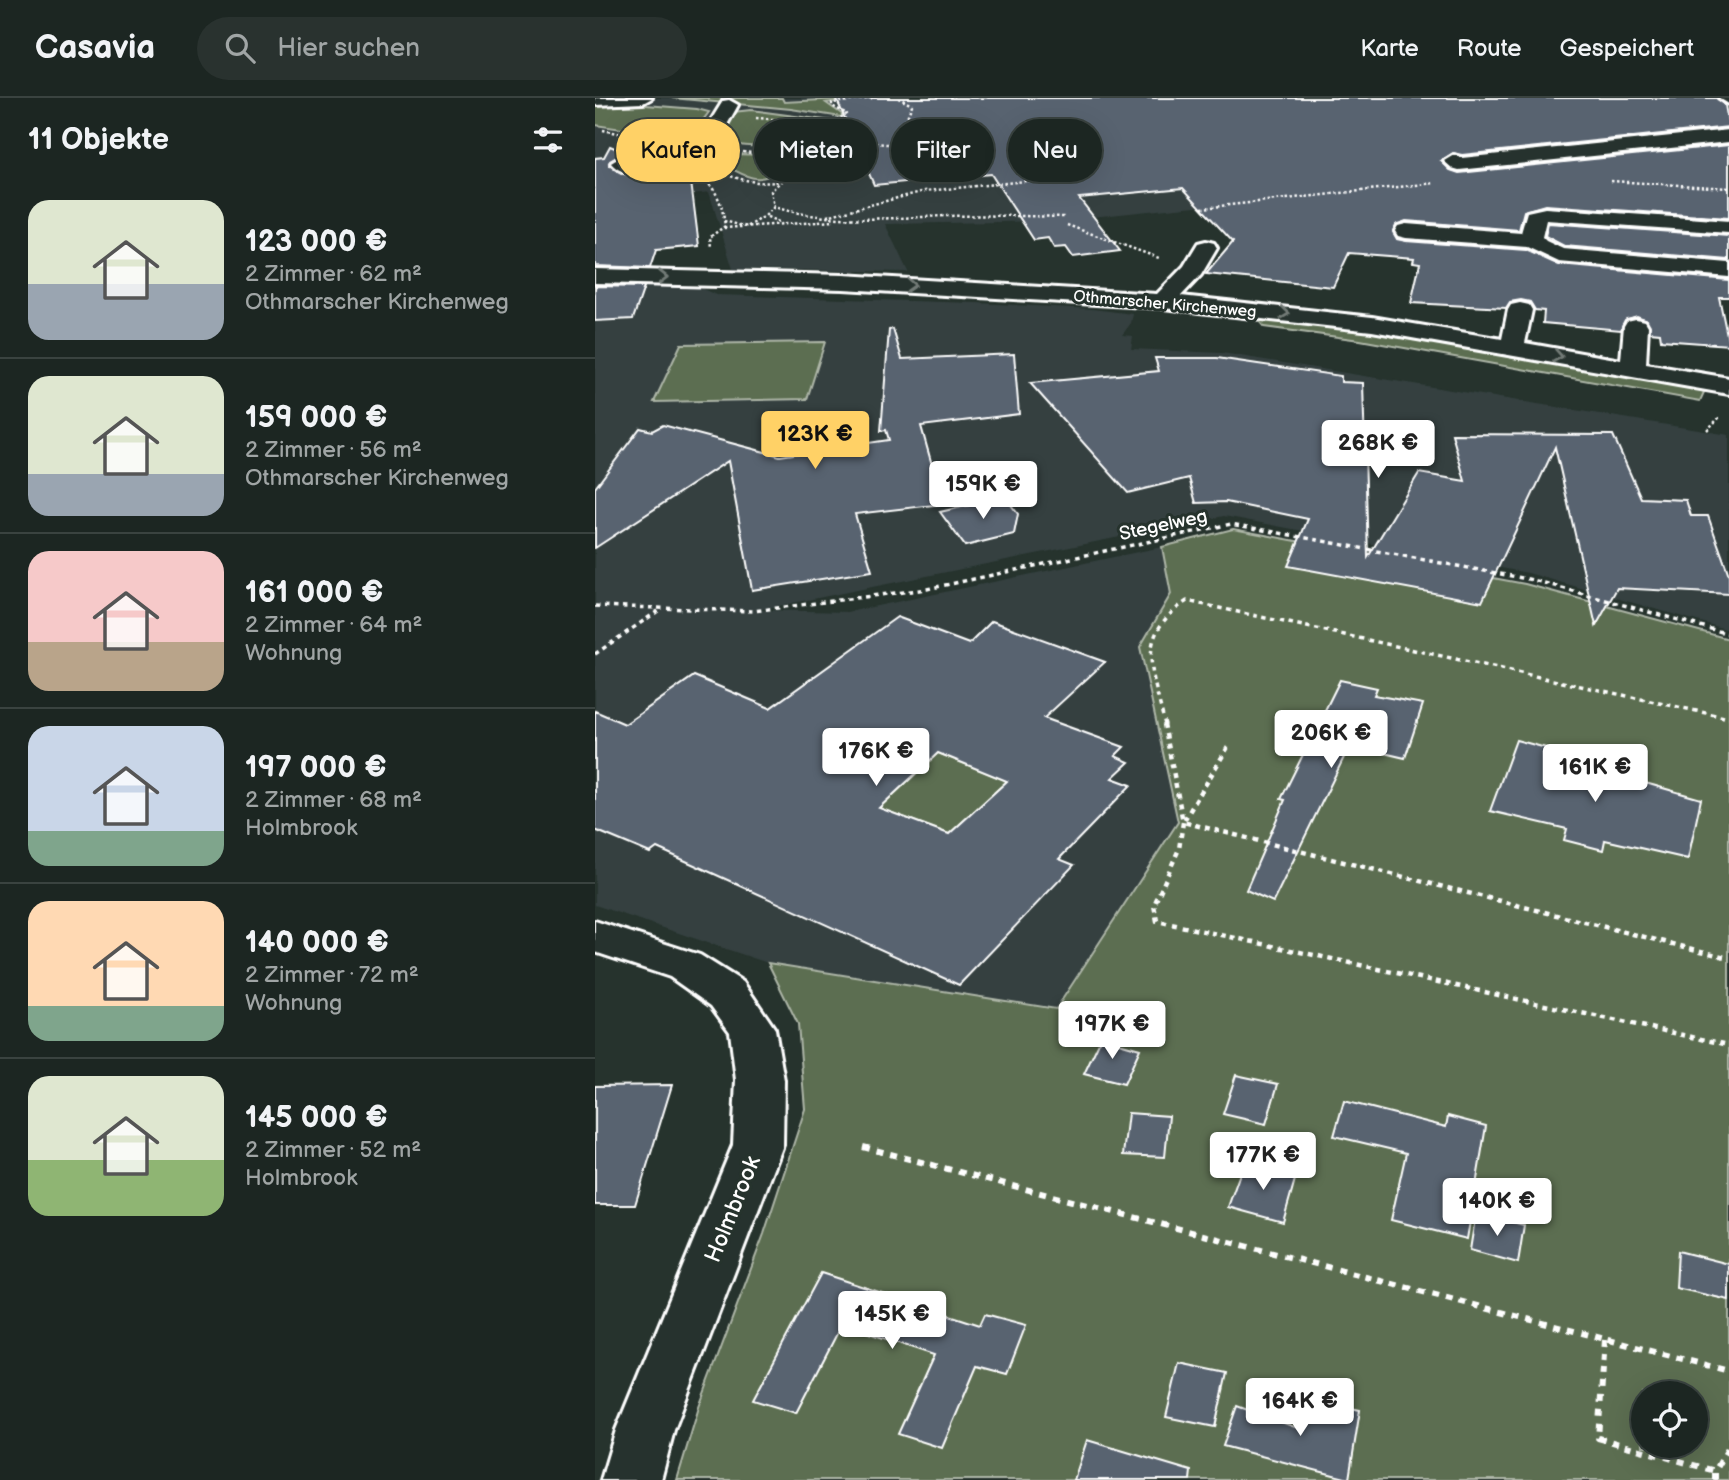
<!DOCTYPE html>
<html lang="de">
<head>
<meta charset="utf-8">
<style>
	:root { --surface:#1c2622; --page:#29322f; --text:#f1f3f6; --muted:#a0a5a5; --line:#3a4340; --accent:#ffd166 }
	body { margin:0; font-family:"Balsamiq Sans",sans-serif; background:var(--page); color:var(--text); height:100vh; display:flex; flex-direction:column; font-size:26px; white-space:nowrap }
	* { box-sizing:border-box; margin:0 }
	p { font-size:23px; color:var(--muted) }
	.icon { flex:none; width:38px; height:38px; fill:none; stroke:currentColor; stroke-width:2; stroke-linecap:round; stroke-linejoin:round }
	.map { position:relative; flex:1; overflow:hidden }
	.sheet { display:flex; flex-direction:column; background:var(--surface); width:595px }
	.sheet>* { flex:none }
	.guide { position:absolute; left:21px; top:21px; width:665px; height:63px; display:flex; gap:14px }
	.buttons { position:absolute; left:1036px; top:1283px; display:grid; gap:14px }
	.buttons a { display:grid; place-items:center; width:77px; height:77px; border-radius:50%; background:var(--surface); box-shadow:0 7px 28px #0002,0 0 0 2px var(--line); font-size:35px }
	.price { position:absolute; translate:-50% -60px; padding:0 16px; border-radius:7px; background:#fff; color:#222; font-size:23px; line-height:46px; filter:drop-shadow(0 2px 4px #0008) }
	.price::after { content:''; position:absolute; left:50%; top:42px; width:21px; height:16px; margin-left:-10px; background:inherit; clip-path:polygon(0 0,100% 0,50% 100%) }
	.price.current { background:var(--accent); color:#111 }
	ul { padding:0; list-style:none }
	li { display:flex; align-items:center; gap:21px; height:175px; padding:0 28px }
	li+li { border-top:2px solid var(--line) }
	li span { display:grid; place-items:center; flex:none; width:196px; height:140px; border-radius:21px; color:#555 }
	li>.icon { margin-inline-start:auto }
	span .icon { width:84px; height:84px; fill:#fffc; stroke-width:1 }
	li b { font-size:30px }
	h2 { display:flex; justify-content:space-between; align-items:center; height:84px; padding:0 28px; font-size:30px }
	.pill { padding:0 24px; border-radius:32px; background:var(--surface); box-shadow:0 7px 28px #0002,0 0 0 2px var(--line); font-size:24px; line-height:63px }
	.pill.current { background:var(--accent); color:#111 }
	header { display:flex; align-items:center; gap:42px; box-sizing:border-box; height:98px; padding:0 35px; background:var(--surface); border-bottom:2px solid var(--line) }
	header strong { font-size:33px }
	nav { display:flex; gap:38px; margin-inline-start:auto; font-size:24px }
	.search { width:490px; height:63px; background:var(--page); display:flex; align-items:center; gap:18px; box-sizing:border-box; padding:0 24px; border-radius:38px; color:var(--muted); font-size:26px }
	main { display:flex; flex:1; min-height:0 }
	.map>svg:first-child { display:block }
	.built { fill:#354141 }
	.green { fill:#5c6e51; stroke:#aeb6a8; stroke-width:2; fill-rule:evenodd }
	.building { fill:#586370; stroke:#fff; stroke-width:2; fill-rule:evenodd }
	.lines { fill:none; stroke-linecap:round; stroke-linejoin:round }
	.minor-tunnel { stroke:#3c4742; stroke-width:20; stroke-dasharray:20 10; stroke-linecap:butt }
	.minor-casing { stroke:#fff; stroke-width:6 }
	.path-far3 { stroke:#fff; stroke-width:2.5; stroke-dasharray:2.5 2.5; stroke-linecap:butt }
	.path-far2 { stroke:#fff; stroke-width:3.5; stroke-dasharray:4.5 4.5; stroke-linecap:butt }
	.path-far1 { stroke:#fff; stroke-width:4.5; stroke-dasharray:5 5; stroke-linecap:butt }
	.path { stroke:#fff; stroke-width:6; stroke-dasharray:7 7; stroke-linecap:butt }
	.minor { fill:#26332d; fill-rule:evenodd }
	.path-bridge { stroke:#fff; stroke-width:2.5; stroke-dasharray:2.5 2.5; stroke-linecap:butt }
	.oneway { stroke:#727a76 }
	.labels { text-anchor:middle; stroke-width:6; stroke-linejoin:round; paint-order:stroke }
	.far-street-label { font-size:16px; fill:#fff; stroke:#26332d }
	.street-label { font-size:19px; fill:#fff; stroke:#26332d }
	.near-street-label { font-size:23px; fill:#fff; stroke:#26332d }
</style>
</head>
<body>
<header>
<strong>Casavia</strong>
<div class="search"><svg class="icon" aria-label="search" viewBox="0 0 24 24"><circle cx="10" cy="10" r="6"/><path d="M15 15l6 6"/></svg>Hier suchen</div>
<nav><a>Karte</a><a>Route</a><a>Gespeichert</a></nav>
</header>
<main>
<section class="sheet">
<h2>11 Objekte<svg class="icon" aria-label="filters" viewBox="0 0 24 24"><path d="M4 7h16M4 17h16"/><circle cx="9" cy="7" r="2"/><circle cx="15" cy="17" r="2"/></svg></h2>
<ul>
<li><span style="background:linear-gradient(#dfe7d0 60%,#9aa5b1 0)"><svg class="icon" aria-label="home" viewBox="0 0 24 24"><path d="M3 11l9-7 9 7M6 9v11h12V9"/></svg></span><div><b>123 000 €</b><p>2 Zimmer · 62 m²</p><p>Othmarscher Kirchenweg</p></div></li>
<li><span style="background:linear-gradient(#dfe7d0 70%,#9aa5b1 0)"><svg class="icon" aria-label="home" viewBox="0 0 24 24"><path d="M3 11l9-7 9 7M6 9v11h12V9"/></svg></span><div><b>159 000 €</b><p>2 Zimmer · 56 m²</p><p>Othmarscher Kirchenweg</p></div></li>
<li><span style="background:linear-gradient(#f6c9c9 65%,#b9a48a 0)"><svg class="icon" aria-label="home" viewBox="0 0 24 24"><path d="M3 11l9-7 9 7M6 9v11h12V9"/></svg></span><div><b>161 000 €</b><p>2 Zimmer · 64 m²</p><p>Wohnung</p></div></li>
<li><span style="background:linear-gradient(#c9d6e8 75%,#7fa58c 0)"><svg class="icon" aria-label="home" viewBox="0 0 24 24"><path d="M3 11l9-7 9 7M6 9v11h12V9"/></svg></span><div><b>197 000 €</b><p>2 Zimmer · 68 m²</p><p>Holmbrook</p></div></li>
<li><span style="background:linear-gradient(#ffd9b3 75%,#7fa58c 0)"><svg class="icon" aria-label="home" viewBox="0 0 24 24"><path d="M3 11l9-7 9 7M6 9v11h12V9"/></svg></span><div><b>140 000 €</b><p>2 Zimmer · 72 m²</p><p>Wohnung</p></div></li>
<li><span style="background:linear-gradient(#dfe7d0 60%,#8fb573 0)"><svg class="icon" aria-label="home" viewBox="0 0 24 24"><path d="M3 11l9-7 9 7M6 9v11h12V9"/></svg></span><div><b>145 000 €</b><p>2 Zimmer · 52 m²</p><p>Holmbrook</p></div></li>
</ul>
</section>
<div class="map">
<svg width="1134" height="1382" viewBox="0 0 1134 1382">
	<rect width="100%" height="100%" fill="#26332d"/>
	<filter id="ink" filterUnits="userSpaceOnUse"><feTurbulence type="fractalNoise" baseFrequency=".0143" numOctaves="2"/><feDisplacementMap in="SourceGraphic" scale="14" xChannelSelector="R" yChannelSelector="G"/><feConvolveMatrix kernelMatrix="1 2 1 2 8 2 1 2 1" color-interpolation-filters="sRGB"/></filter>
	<g filter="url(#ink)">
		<g class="built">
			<path d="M0,0H1123L1134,14V41L953,61L965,69L459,123L290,126L313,174L138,171L114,94L0,107Z"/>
			<path d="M0,185L101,188L121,197L380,205L497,211L538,216L536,225L527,237L538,238L536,251L627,255L1134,337V532L933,475L629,418L163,512L253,514L567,449L576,496L545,549L583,724L461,911L173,865L0,807Z"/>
		</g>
		<g class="green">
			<path d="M77,0H187L189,4L265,0L231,5L248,17L246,19L196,11Z"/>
			<path d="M25,5L102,11L114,14L105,26L80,39L0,27V6Z"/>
			<path d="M156,12L267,27L276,34L227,38L229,45L175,50L99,43L138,14Z"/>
			<path d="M86,49L131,56L182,57L186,70C158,93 146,71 120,64C104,61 88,59 71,56Z"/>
			<path d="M686,221L774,232L1110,292L1105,303L765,242L669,229L663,222Z"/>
			<path d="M230,244L212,301L59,304L86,246Z"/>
			<path d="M638,431L930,486L1134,541V1382H82L104,1309L169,1136L210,1011L203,926L173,865L461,911L583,724L545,549L576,496L567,449ZM1048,1295H1101V1348H1048Z"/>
			<path d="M343,655L412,683L354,736L284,710Z"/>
		</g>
		<g class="building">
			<path d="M241,0H1122L1130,7L1134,29L867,57L858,55L846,63L855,72L864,75L1134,47V120L950,107L929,113L924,132L811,123L801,127L798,134L802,141L811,143L931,152L964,167L1134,182V199H1124L1134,247L1066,242L1065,235L1055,234L1052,222L1042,218L1030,222L1026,232L948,225L949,213L940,212L935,204L926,202L915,204L911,210L816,205L825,165L818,164L819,160L754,155L738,189L611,176L638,144L588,90L484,100L525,153L478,159L471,149L459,150L453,140L439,142L396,76L279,87Z"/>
			<path d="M15,48L45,61L27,56L15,63L14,67L28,76L45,77L77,69L95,76L104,148L61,152L55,170L0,168V60L9,59Z"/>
			<path d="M953,125L1134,138V162L969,148L950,138Z"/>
			<path d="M0,188L49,189L38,221L0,223Z"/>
			<path d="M298,231L307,261L419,256L424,316L326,328L348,406L260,416L277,473L157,492L133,363L0,450V390L45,330L57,333L68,327L185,358L294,342L291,332L286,333L294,232Z"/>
			<path d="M560,260H622L746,278V284L768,285L773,459L824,375L870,383L857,336L1018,337L1046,400L1091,402L1096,418H1113L1134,477V496L1022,490L1001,528L960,349L887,504L693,468L713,421L631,404L601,405L594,380L533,395L435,285L564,273Z"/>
			<path d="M410,399L423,416L419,436L370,448L345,414Z"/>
			<path d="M302,519L374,546L397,523L510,564L449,620L529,649L520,658L534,664L517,680L536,687L464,761L479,767L364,887L62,750L55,755L0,732V613L30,626L99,578L175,610ZM343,655L412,683L354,736L284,710Z"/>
			<path d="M745,582L782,590L779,597L828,606L810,660L755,647L678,804L651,792L690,702L686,701Z"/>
			<path d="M921,642L955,651L953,657L1106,701L1093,761L1010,742L1008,752L969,742L972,731L895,713Z"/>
			<path d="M506,940L545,951L529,986L489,976Z"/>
			<path d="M641,977L683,986L671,1026L628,1016Z"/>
			<path d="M77,987L40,1107H0V988Z"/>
			<path d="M749,1003L851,1029L853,1018L891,1028L872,1141L796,1122L811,1055L739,1038Z"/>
			<path d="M533,1015L574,1018L570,1059L528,1057Z"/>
			<path d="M649,1064L701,1078L688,1124L633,1109Z"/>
			<path d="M881,1115L929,1127L923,1165L875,1152Z"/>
			<path d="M1083,1153L1134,1166V1202L1081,1190Z"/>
			<path d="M226,1175L385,1227L390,1216L431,1227L412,1276L382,1268L347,1350L303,1336L339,1257L247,1226L201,1315L158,1302Z"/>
			<path d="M584,1265L632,1275L620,1329L571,1319Z"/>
			<path d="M714,1300L765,1312L754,1381L628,1348L642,1308L708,1332Z"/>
			<path d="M492,1342L596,1373L595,1382H479Z"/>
		</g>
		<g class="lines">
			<path class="minor-tunnel" d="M26,65L33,59L46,56"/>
			<defs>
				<g id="minor">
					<path d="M0,0H57L48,5L0,7Z"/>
					<path d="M1124,0H1134V6Z"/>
					<path d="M134,2L143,7L129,32L77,57L79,63L76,67C58,72 31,83 16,65L26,59L43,64L52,62L43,56L46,52L58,51L115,24L128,3Z"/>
					<path d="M1134,32V44L864,72L857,70L849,63L859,57L867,60Z"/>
					<path d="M950,110L1134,123V135L951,122L947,139L951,143L968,151L1134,165V179L964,164L932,149L811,140L803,138L800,133L803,128L811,126L926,135L932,114Z"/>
					<path d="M611,143L619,145L622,150L606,177L586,198L777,219L907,241L913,212L916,207L925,205L934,207L937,212L930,245L1026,262L1029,228L1032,223L1041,221L1050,223L1053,228L1051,266L1134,280V296L777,233L568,210L248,191L0,185V171L248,177L562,196L589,168L603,145Z"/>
					<path d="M0,823L105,857L148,884L180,931L189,982L188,1047L79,1332L66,1382H6L21,1332L138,1047L141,982L135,934L116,908L75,879L0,854Z"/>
				</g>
			</defs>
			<use href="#minor" class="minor-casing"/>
			<g class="path-far3">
				<path d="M303,0L317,7L307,31L314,58"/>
				<path d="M161,20L217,24L248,43L379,52"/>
				<path d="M228,29L252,16L237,8V5L279,0"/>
				<path d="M8,32L27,36"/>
				<path d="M249,45L257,58V75"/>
				<path d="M138,53L200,59L208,66L255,62"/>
				<path d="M107,71C140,77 185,101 208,66"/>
				<path d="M98,75C121,86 127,104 130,128L115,139L116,150"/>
				<path d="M187,82L176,93L179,109C236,126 292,120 351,118C391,117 430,118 470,119"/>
				<path d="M1016,83L1134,90"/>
				<path d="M179,109L170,118L186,125"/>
				<path d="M607,110L840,85"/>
				<path d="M232,118L330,93L473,79L465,69"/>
				<path d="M129,123L152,129L170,118"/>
				<path d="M472,127L564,160"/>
				<path d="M129,130L239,123"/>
				<path d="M1112,332L1126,318"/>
			</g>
			<g class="path-far2">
				<path d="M0,508L158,513L332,491L636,426L938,482L1134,536"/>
				<path d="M0,556L66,511"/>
				<path d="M570,627C558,575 538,538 592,503L1134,620"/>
			</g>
			<g class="path-far1">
				<path d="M569,626L588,724L584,751L559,807L562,823L1134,947"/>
				<path d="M633,649L588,724L1134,860"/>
			</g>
			<g class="path">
				<path d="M268,1049L1134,1273"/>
				<path d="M1010,1242L1003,1340L1120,1373"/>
				<path d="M1120,1382V1373L1134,1349"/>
			</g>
			<use href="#minor" class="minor"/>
			<path class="path-bridge" d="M67,43L108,50"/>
		</g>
		<defs><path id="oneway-chevron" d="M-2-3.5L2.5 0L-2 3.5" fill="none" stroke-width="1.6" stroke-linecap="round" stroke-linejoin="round" transform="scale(1.75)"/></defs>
		<g class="oneway">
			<use href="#oneway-chevron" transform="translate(68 179) rotate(1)"/>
			<use href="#oneway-chevron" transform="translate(316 187) rotate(3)"/>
			<use href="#oneway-chevron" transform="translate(690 215) rotate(7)"/>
			<use href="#oneway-chevron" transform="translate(963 258) rotate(10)"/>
		</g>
	</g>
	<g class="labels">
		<g class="far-street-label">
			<text transform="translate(570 205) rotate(5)" y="6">Othmarscher Kirchenweg</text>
		</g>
		<g class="street-label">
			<text transform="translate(568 426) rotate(-12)" y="7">Stegelweg</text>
		</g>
		<g class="near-street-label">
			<text transform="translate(137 1111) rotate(-68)" y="8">Holmbrook</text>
		</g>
	</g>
</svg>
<div class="buttons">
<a><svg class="icon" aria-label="locate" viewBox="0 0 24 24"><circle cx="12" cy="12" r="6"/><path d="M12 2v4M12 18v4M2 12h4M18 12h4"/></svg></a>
</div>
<b class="price current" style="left:220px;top:373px">123K €</b>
<b class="price" style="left:783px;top:382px">268K €</b>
<b class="price" style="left:388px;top:423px">159K €</b>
<b class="price" style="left:736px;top:672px">206K €</b>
<b class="price" style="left:281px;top:690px">176K €</b>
<b class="price" style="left:1000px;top:706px">161K €</b>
<b class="price" style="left:517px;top:963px">197K €</b>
<b class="price" style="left:668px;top:1094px">177K €</b>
<b class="price" style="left:902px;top:1140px">140K €</b>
<b class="price" style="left:297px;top:1253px">145K €</b>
<b class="price" style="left:705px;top:1340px">164K €</b>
<div class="guide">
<a class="pill current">Kaufen</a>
<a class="pill">Mieten</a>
<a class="pill">Filter</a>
<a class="pill">Neu</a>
</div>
</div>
</main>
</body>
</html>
